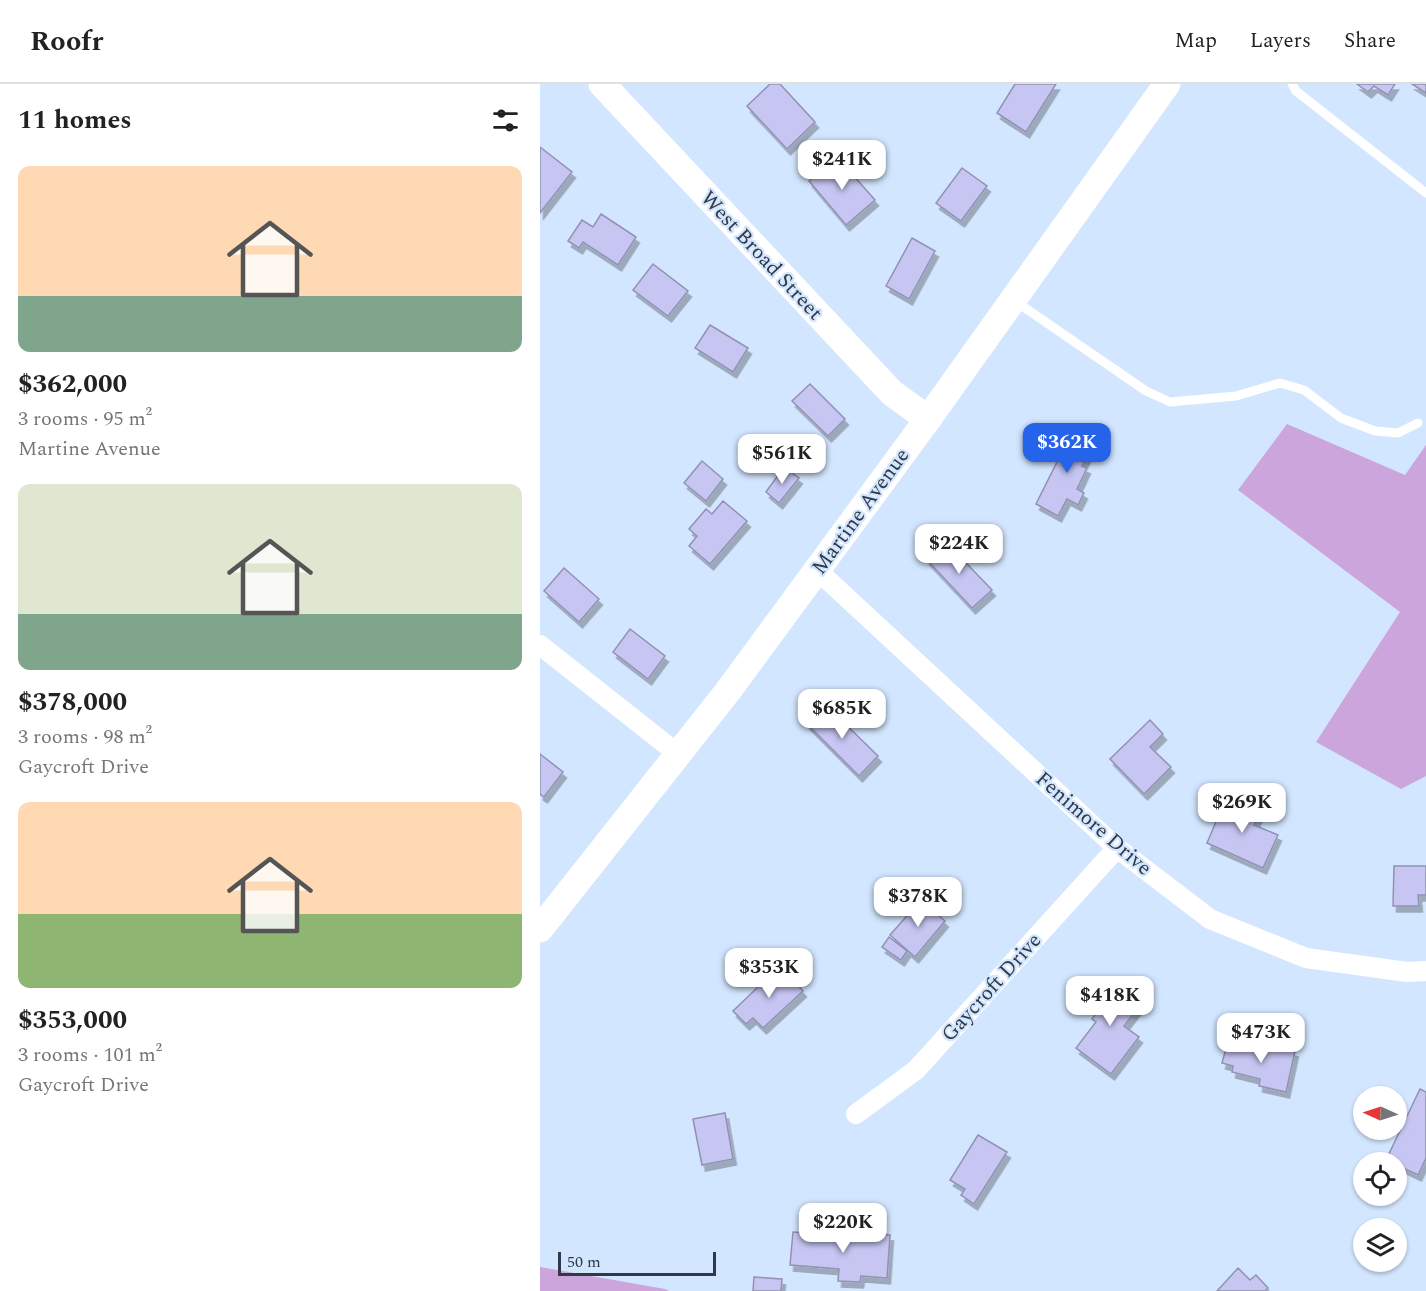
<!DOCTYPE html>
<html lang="en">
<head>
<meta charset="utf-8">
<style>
	:root { --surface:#fff; --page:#f6f6f6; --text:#222; --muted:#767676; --line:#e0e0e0; --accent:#2563eb }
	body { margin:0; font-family:Spectral,serif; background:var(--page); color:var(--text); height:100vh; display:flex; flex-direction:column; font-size:22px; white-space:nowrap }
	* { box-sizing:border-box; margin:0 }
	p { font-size:20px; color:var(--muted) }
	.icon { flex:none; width:33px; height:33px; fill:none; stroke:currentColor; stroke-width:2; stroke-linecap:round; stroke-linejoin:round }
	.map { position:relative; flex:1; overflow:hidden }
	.side { display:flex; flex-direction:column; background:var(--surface); width:540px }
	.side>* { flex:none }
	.needle { width:39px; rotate:273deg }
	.fabs { position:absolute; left:813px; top:1002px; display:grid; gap:12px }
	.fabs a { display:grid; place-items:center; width:54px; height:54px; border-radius:50%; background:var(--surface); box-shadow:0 2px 4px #0004; font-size:30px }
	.scale { position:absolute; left:18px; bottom:15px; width:158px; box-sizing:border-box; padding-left:6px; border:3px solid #303945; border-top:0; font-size:16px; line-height:21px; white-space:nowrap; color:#303945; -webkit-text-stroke:4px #d3e6ff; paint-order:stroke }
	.price { position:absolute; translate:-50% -51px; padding:0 14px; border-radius:12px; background:#fff; color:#222; font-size:20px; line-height:39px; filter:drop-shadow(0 2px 3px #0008) }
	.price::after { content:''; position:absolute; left:50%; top:36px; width:18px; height:14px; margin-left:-9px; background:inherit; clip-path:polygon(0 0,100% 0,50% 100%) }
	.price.current { background:var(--accent); color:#fff }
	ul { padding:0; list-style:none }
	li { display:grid; align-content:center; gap:12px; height:318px; padding:0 18px }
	li span { display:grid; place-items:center; height:186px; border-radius:12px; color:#555 }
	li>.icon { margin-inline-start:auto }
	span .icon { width:108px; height:108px; fill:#fffc; stroke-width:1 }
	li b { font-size:26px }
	h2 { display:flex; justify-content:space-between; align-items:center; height:72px; padding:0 18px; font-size:26px }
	header { display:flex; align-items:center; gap:36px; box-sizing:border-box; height:84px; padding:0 30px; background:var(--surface); border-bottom:2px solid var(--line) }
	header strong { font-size:28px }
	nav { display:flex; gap:33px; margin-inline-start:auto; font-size:21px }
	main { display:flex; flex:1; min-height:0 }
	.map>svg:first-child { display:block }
	.green { fill:#cca5dc }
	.building { fill:#c7c6f3; stroke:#9191b2; stroke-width:1.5; filter:url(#shadow) }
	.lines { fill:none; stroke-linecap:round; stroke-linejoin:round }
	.lane { stroke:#fff; stroke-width:9 }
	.street { stroke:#fff; stroke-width:20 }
	.secondary { stroke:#fff; stroke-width:27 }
	.labels { text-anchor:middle; stroke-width:4.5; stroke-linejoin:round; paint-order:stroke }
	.street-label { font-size:21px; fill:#303945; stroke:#d3e6ff }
</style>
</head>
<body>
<header>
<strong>Roofr</strong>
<nav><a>Map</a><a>Layers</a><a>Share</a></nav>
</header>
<main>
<section class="side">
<h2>11 homes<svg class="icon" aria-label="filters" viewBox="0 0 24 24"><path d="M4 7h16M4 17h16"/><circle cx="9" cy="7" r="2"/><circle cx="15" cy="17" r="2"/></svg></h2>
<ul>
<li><span style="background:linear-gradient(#ffd9b3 70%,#7fa58c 0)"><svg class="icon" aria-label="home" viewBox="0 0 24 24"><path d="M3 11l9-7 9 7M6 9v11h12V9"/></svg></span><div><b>$362,000</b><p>3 rooms · 95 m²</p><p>Martine Avenue</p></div></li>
<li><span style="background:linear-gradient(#dfe7d0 70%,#7fa58c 0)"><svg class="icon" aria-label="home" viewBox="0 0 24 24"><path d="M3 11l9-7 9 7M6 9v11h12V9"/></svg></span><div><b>$378,000</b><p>3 rooms · 98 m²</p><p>Gaycroft Drive</p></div></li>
<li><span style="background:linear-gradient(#ffd9b3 60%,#8fb573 0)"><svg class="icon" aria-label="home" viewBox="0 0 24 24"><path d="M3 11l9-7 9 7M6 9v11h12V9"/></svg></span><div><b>$353,000</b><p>3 rooms · 101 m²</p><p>Gaycroft Drive</p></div></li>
</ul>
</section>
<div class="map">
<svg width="886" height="1207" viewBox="0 0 886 1207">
	<defs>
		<filter id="shadow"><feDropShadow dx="3.5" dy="6" stdDeviation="0" flood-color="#0004"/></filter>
	</defs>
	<rect width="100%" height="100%" fill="#d3e6ff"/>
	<g class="green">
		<path d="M747,340L865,391L886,361V692L861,705L776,658L860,528L698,406Z"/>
		<path d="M0,1183L125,1205L129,1207H0Z"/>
	</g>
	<g class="building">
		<path d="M230,0H240L275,38L247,65L207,22Z"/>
		<path d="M475,0H516L486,48L457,29Z"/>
		<path d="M817,0H855L848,11L834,2L828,8Z"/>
		<path d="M872,0H886V9Z"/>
		<path d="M0,63L32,88L0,129Z"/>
		<path d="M297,73L335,116L306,141L269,97Z"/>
		<path d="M422,84L447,102L421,137L396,119Z"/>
		<path d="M61,130L96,153L78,181L43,158L39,164L28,157L42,136L53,143Z"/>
		<path d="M372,154L395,167L369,215L346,202Z"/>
		<path d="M113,180L148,207L128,232L93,206Z"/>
		<path d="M170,241L208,264L193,288L155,264Z"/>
		<path d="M270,300L305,335L288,352L252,317Z"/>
		<path d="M534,344L556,355L542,382L547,384L537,405L544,409L538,421L527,415L518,432L496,420Z"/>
		<path d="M162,377L183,395L166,417L144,399Z"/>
		<path d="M244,383L259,394L239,419L226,408Z"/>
		<path d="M183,417L207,437L170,480L149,462L157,452L149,445L166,425L172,430Z"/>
		<path d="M405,457L452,506L432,524L386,475Z"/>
		<path d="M24,484L59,515L39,538L4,507Z"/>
		<path d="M90,545L125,572L108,595L73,568Z"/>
		<path d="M285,620L338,672L319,692L266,639Z"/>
		<path d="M610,636L623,650L610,663L631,683L604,710L570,675Z"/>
		<path d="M0,670L23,688L4,713L0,710Z"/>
		<path d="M686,714L720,729L714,741L738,751L723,784L667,759Z"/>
		<path d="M854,782H886V811H878L879,822H853Z"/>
		<path d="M381,816L405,837L375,873L350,851Z"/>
		<path d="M349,853L367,867L361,876L342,863Z"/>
		<path d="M240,882L263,907L223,944L213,934L206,940L193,927Z"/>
		<path d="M567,894L601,920L584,942L599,953L571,990L536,964L556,938L552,935L561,922L551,915Z"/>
		<path d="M688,957L721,965L723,959L755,967L746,1008L719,1002L720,995L692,988L693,982L682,979Z"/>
		<path d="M880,1005L886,1008V1074L878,1091L846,1076Z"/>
		<path d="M185,1029L193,1075L162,1081L153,1035Z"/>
		<path d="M438,1051L467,1068L434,1120L421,1111L425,1105L410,1096Z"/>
		<path d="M253,1148L323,1153L324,1149L350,1151L347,1194L321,1192L320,1198L298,1197L299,1185L250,1181Z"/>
		<path d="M698,1184L710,1196L716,1191L728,1204L725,1207H677Z"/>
		<path d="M214,1193L242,1195L241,1207H213Z"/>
	</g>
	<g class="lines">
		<g class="lane">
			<path d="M752,0L756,7L886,109"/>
			<path d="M475,217L606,307L630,318L696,312L740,299L764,306L801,334L835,347L858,349L878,339"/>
		</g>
		<g class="street">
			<path d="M277,486L577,764L670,835L766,874L867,888L886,887"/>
			<path d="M0,561L138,670"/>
			<path d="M316,1030L376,986L577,764"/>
		</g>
		<g class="secondary">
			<path d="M62,0L352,309L388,335"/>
			<path d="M0,845L188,607L388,335L627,0"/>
		</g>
	</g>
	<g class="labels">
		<g class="street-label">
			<text transform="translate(222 171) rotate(47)" y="7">West Broad Street</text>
			<text transform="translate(320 427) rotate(-54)" y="7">Martine Avenue</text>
			<text transform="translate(554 739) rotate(41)" y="7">Fenimore Drive</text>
			<text transform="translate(451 903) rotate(-48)" y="7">Gaycroft Drive</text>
		</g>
	</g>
</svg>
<div class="fabs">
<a><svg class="needle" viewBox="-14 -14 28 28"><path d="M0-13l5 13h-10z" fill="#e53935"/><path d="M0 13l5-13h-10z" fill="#767676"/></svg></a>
<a><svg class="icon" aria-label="locate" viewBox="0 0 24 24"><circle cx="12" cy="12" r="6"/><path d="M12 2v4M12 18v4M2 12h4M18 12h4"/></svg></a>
<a><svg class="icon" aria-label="layers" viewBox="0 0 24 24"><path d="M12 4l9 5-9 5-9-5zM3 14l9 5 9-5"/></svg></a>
</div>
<div class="scale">50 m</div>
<b class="price" style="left:302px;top:107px">$241K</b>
<b class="price current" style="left:527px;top:390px">$362K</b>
<b class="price" style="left:242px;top:401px">$561K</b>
<b class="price" style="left:419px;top:491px">$224K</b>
<b class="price" style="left:302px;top:656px">$685K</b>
<b class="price" style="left:702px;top:750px">$269K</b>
<b class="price" style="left:378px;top:844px">$378K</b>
<b class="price" style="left:229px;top:915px">$353K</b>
<b class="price" style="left:570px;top:943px">$418K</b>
<b class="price" style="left:721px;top:980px">$473K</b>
<b class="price" style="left:303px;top:1170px">$220K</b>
</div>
</main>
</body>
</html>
